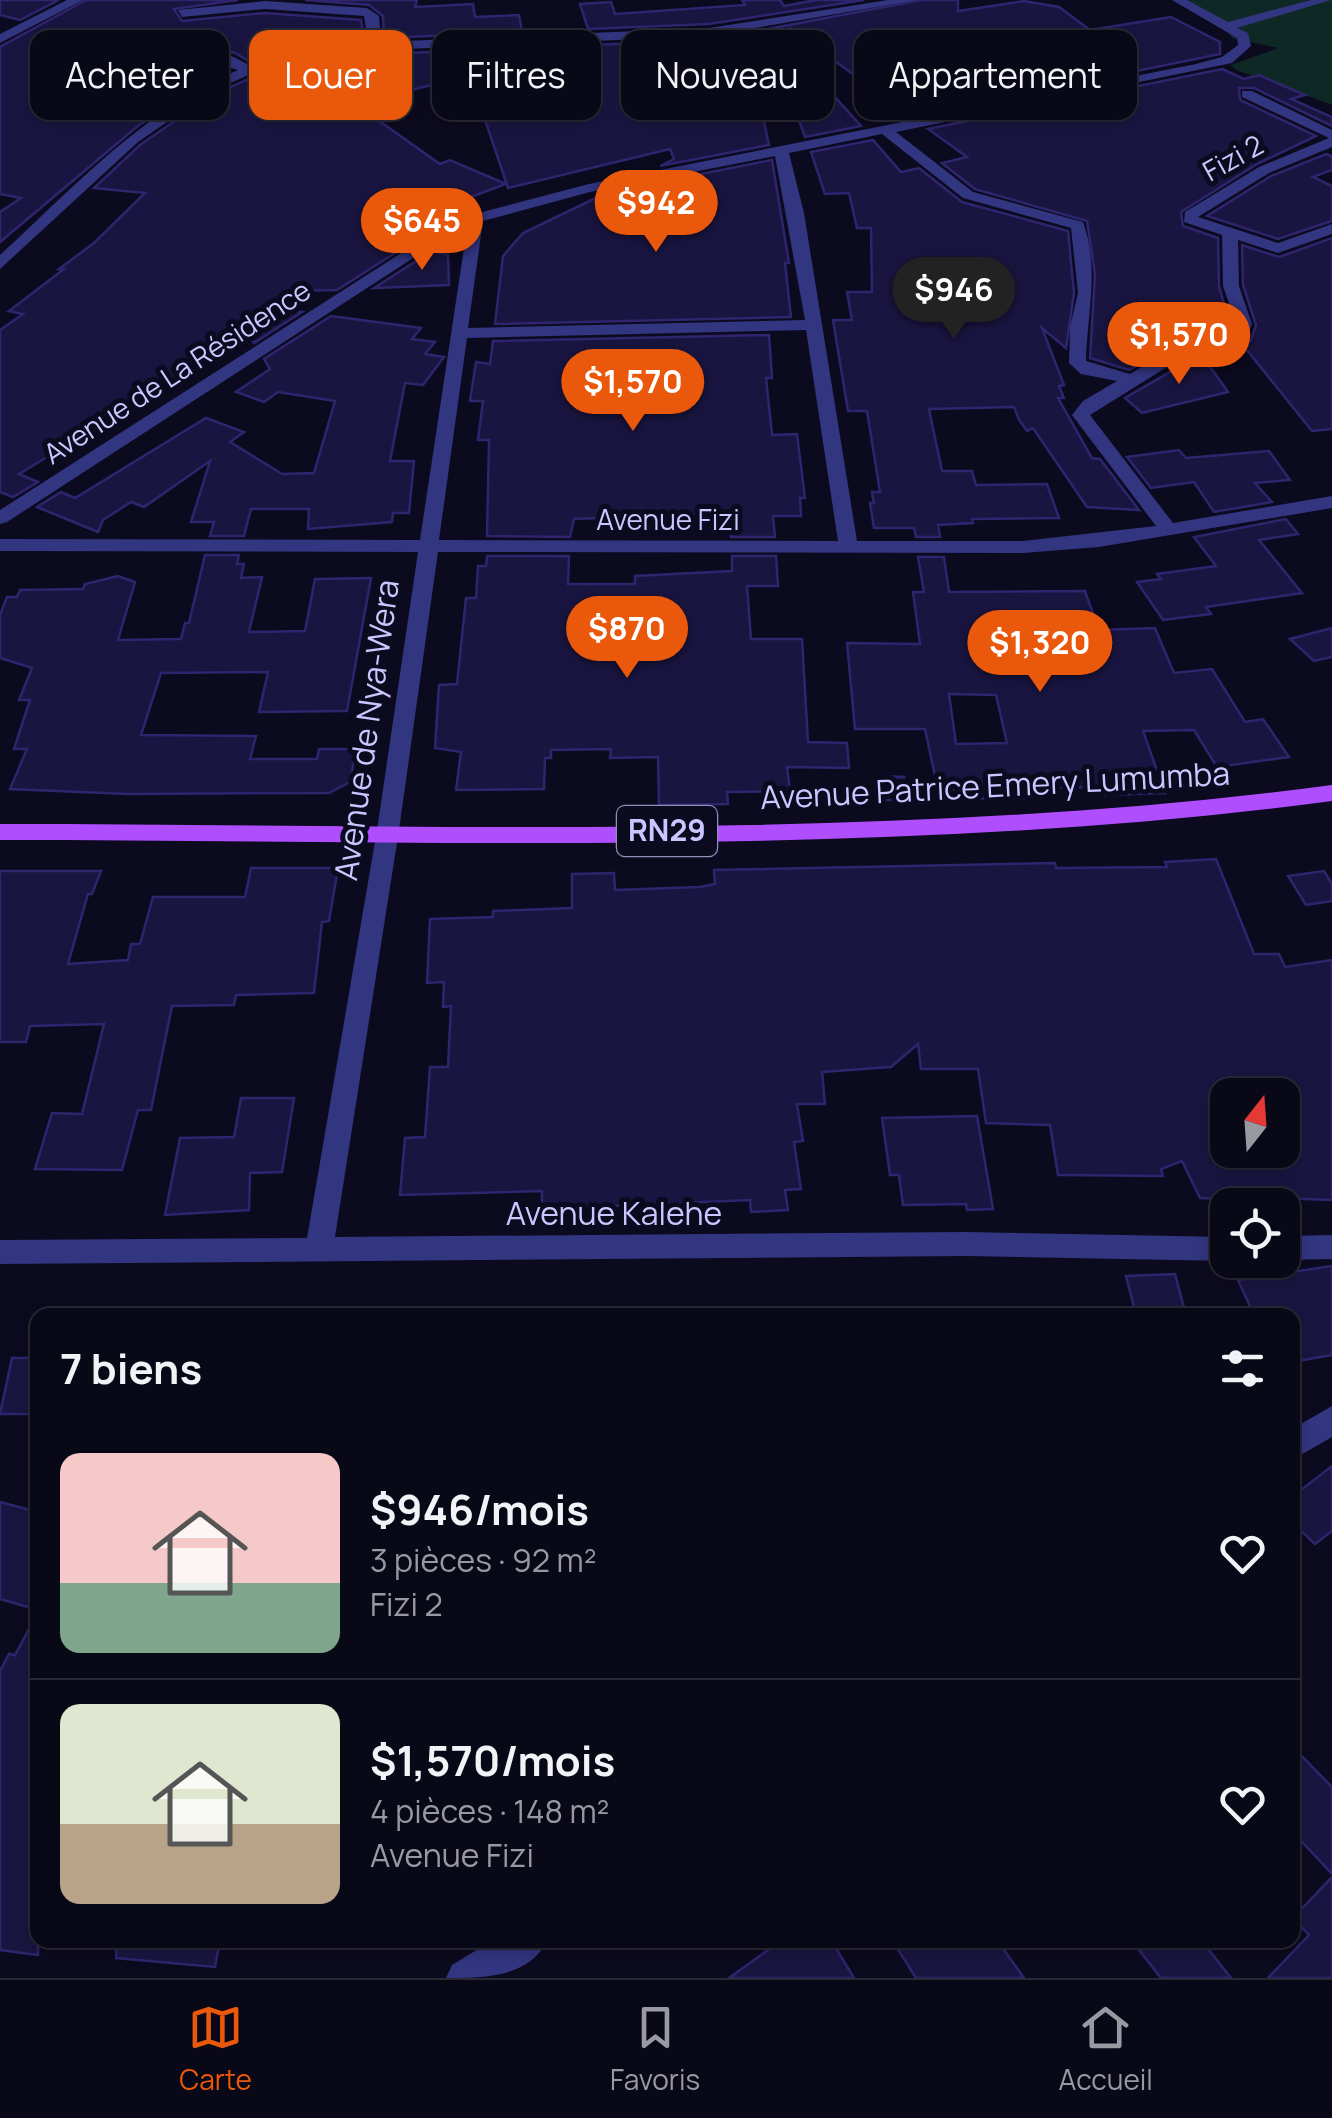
<!DOCTYPE html>
<html lang="fr">
<head>
<meta charset="utf-8">
<style>
	:root { --surface:#090816; --page:#171623; --text:#f1f3f6; --muted:#999aa1; --line:#292935; --accent:#ea580c }
	body { margin:0; font-family:Manrope,sans-serif; background:var(--page); color:var(--text); height:100vh; display:flex; flex-direction:column; font-size:38px; white-space:nowrap }
	* { box-sizing:border-box; margin:0 }
	p { font-size:32px; color:var(--muted) }
	.icon { flex:none; width:55px; height:55px; fill:none; stroke:currentColor; stroke-width:2; stroke-linecap:round; stroke-linejoin:round }
	.map { position:relative; flex:1; overflow:hidden }
	.details { position:absolute; left:30px; top:1308px; width:1270px; height:640px; display:flex; flex-direction:column; background:var(--surface); border-radius:20px; box-shadow:0 5px 15px #0003,0 0 0 2px var(--line) }
	.details>* { flex:none }
	.top-card { position:absolute; left:30px; top:30px; width:1272px; height:90px; display:flex; gap:20px }
	.needle { width:65px; rotate:17deg }
	.controls { position:absolute; left:1210px; top:1078px; display:grid; gap:20px }
	.controls a { display:grid; place-items:center; width:90px; height:90px; border-radius:20px; background:var(--surface); box-shadow:0 5px 15px #0003,0 0 0 2px var(--line); font-size:50px }
	.price { position:absolute; translate:-50% -85px; padding:0 22px; border-radius:35px; background:var(--accent); color:#fff; font-size:32px; line-height:65px; filter:drop-shadow(0 2px 5px #0008) }
	.price::after { content:''; position:absolute; left:50%; top:60px; width:30px; height:22px; margin-left:-15px; background:inherit; clip-path:polygon(0 0,100% 0,50% 100%) }
	.price.on { background:#222; color:#fff }
	ul { padding:0; list-style:none }
	li { display:flex; align-items:center; gap:30px; height:250px; padding:0 30px }
	li+li { border-top:2px solid var(--line) }
	li span { display:grid; place-items:center; flex:none; width:280px; height:200px; border-radius:20px; color:#555 }
	li>.icon { margin-inline-start:auto }
	span .icon { width:120px; height:120px; fill:#fffc; stroke-width:1 }
	li b { font-size:42px }
	h2 { display:flex; justify-content:space-between; align-items:center; height:120px; padding:0 30px; font-size:42px }
	.tag { padding:0 35px; border-radius:20px; background:var(--surface); box-shadow:0 5px 15px #0003,0 0 0 2px var(--line); font-size:35px; line-height:90px }
	.tag.on { background:var(--accent); color:#fff }
	.dock { display:flex; justify-content:space-around; align-items:center; height:140px; border-top:2px solid var(--line); background:var(--surface); font-size:28px; color:var(--muted) }
	.dock a { display:grid; justify-items:center; gap:5px }
	.dock .on { color:var(--accent) }
	.map>svg:first-child { display:block }
	.green { fill:#0d2825 }
	.building { fill:#1a1540; stroke:#2e256e; stroke-width:2.5; fill-rule:evenodd }
	.lines { fill:none; stroke-linecap:round; stroke-linejoin:round }
	.minor { fill:#323580; fill-rule:evenodd }
	.major { fill:#ae4eff; fill-rule:evenodd }
	.labels { text-anchor:middle; stroke-width:10; stroke-linejoin:round; paint-order:stroke }
	.far-street-label { font-size:28px; fill:#c9c7ff; stroke:#0c0a1e }
	.shield { fill:#0c0a1e; stroke:#908ebc; stroke-width:2.5 }
	.shield-label { font-size:30px; font-weight:bold; fill:#c9c7ff }
	.street-label { font-size:32px; fill:#c9c7ff; stroke:#0c0a1e }
</style>
</head>
<body>
<div class="map">
<svg width="1332" height="1978" viewBox="0 0 1332 1978">
	<rect width="100%" height="100%" fill="#0c0a1e"/>
	<path class="green" d="M1178,0H1332V105L1236,70L1231,65L1278,48L1232,38L1225,26Z"/>
	<g class="building">
		<path d="M0,0H59L20,20L0,15Z"/>
		<path d="M86,0H238L174,9L182,21L265,13L361,20L364,40L275,51L249,61L235,53L125,30L124,41L141,46L134,50L122,77L137,76L149,61L167,52L228,71L139,125L0,242V212L21,198L0,194V47Z"/>
		<path d="M305,0H417L415,7L473,4L475,17L519,15L522,32L384,38L383,16L369,5Z"/>
		<path d="M742,0H780L784,6L816,0H864L709,24L588,29L580,4L611,2L615,14L745,5Z"/>
		<path d="M921,0H958V11L1024,1L1059,7L1090,30L1171,17L1220,42V54L911,117L790,28L781,37L861,126L805,137L774,50L750,56L769,145L660,166L674,159L670,149L508,188L474,87L434,90L432,85L354,103L440,164L450,160L506,184L433,211L441,215L402,242L409,244L337,290L292,291L291,311L302,312L254,343L249,335L19,474L38,482L13,497L0,492V330L23,314L9,311L64,269H59L94,243L145,193L94,188L140,145L214,94L279,66L337,56L524,48L526,64L578,60L596,57L592,45L710,40Z"/>
		<path d="M1222,69L1244,79L1259,75L1305,95L1291,99L1332,117V126L1254,88H1239L1240,100L1316,136L1257,164L1181,212L1183,226L1218,238L1219,286L1231,329L1210,304L1181,326L1190,338L1129,370L1090,358L1095,274L1087,221L975,189L942,163L967,157L928,129Z"/>
		<path d="M873,140L901,172L919,168L962,202L1068,231L1074,293L1066,348L1042,328L1064,385L1059,386L1064,398H1058L1092,458L1100,459L1139,510L1087,507L1033,428L1027,431L1019,420L1014,407L929,409L942,471H972L976,485L1047,484L1059,518L972,519L973,523L938,525L940,537H916L914,528H874L870,503H874L872,492H880L867,411H848L833,320H852L847,292H872L871,228H857L849,193L825,194L811,152Z"/>
		<path d="M1326,154L1332,156V170L1313,177L1332,186V221L1278,239L1207,216L1271,176Z"/>
		<path d="M772,160L789,263H785L791,317L495,324L503,256L523,233L606,193Z"/>
		<path d="M1332,238V429L1312,431L1242,344L1251,340L1256,325L1243,285L1242,245L1279,257Z"/>
		<path d="M432,251L448,255L449,285L374,288Z"/>
		<path d="M331,316L421,328L412,339L435,342L425,354L444,357L423,385L405,383L390,461H414L409,513H393L392,522L308,529L309,509H251L244,536H210L214,522H191L210,461L144,507L131,502L103,520L98,532L37,507L61,492L75,498L206,418L244,432L230,442L282,474L314,473L335,401L278,392L264,402L236,392L270,369L264,359Z"/>
		<path d="M769,335L772,378H766L772,435L797,434L805,498H800L801,516H773L775,537H731L730,513L574,519L570,537L487,536L489,440H478L483,401H470L476,362L490,364L493,341Z"/>
		<path d="M1201,354L1228,392L1142,413L1125,398Z"/>
		<path d="M1179,450L1186,458L1269,451L1290,480L1255,483L1272,502L1214,512L1194,482L1151,488L1127,457Z"/>
		<path d="M1286,519L1298,534L1259,540L1302,593L1206,607L1211,614L1163,620L1137,582L1161,579L1157,574L1216,566L1194,537Z"/>
		<path d="M205,555H239L237,564H244L241,578L262,577L249,632L305,631L315,579L371,578L347,711L259,712L268,672L161,673L141,735L256,736L250,759H317L319,749H356L350,782L329,793L128,794L10,789L27,749H14L30,700H19L32,668L0,658V615L7,597H17L20,590L83,589L85,584L118,576L135,582L118,640L181,639L185,623H189Z"/>
		<path d="M487,556H569L568,584H635V576L732,571V556H776L778,586H747L751,639H802L808,742L847,743L849,768L787,767L790,791L727,792L728,804L659,805L658,757L610,758L611,749L551,750V758H545L544,789L456,790L461,752L435,748L439,685L457,684L466,598H476L478,566H486Z"/>
		<path d="M918,557H944L949,592L1085,591L1099,630L1155,628L1174,673L1212,669L1245,722L1263,719L1289,757L1217,767L1194,730L1143,731L1165,793L1103,795L1100,787L1026,788L1028,798L999,799L970,798L968,789L938,790L925,729H855L847,643L920,644L913,592H924ZM949,694L996,695L1007,743L956,744Z"/>
		<path d="M1332,628V657L1314,661L1290,639Z"/>
		<path d="M881,776L904,777L907,800H883Z"/>
		<path d="M1216,859L1254,954H1279L1285,967L1332,960V1200L1276,1198L1277,1205H1223L1221,1199L1200,1198L1182,1161L1161,1169L1163,1176L1058,1175L1050,1125L986,1123L978,1069H921L918,1044L891,1067L822,1072L825,1104H797L803,1141L794,1142L801,1189L785,1190L788,1210L751,1212L750,1200L542,1209V1191L400,1195L405,1138L425,1137L430,1067H448L451,1006L443,1007L444,982L427,983L430,919L493,917V911L572,908V874L614,873L615,890L700,887L715,884L714,870L1055,863L1056,868L1167,867L1165,862ZM1228,1095H1282L1288,1150H1228Z"/>
		<path d="M251,868H338L329,921L322,922L314,993L236,995L234,1005L172,1006L151,1110H138L122,1170L35,1169L52,1113L82,1114L104,1024L30,1026L26,1042H0V871H101L92,894H88L68,964L128,960L131,944H140L153,897H245Z"/>
		<path d="M1324,871L1332,884V901L1306,905L1288,876Z"/>
		<path d="M241,1098H294L282,1172L250,1173L249,1210L165,1215L180,1138L234,1137Z"/>
		<path d="M977,1116L993,1209L967,1210L966,1204L903,1205L899,1175H890L882,1118Z"/>
		<path d="M1332,1266V1355L1292,1362V1315H1254L1238,1280Z"/>
		<path d="M1175,1274L1186,1315H1136L1126,1276Z"/>
		<path d="M12,1358H38V1414H0Z"/>
		<path d="M1332,1466V1531L1315,1544L1292,1522V1497Z"/>
		<path d="M0,1502L38,1512V1610L0,1599Z"/>
		<path d="M38,1612V1955L0,1950V1671L9,1654L15,1655Z"/>
		<path d="M1292,1746L1332,1787V1874L1292,1831Z"/>
		<path d="M1332,1877V1978H1268L1309,1935L1293,1918Z"/>
		<path d="M117,1940H220L215,1967L116,1958Z"/>
		<path d="M782,1940H831L854,1978H729Z"/>
		<path d="M892,1940H997L1024,1978H916Z"/>
		<path d="M1131,1940H1201L1231,1978H1161Z"/>
	</g>
	<g class="lines">
		<g class="minor">
			<path d="M67,0H83L0,43V34Z"/>
			<path d="M888,0H917L709,36L337,52L278,62L212,91L138,142L0,269V255C74,187 144,110 238,70L167,48L147,58L134,74H124L137,52L153,45L127,39V33L234,57L249,65L275,55L368,43L364,16L265,9L182,17L178,10L265,1L367,8L379,16L381,42L709,28Z"/>
			<path d="M1172,0H1187L1228,22L1311,0H1331L1237,28L1248,33L1251,46L1232,63L896,132L973,192L1083,222C1100,268 1087,314 1086,361L1130,374L1179,344L1234,332L1236,324L1223,286L1222,235L1184,222L1185,212L1259,167L1329,138L1242,97V91H1252L1332,130V147L1269,173L1198,217L1278,243L1332,224V234L1278,253L1238,240L1239,286L1252,324L1247,339L1191,352L1090,415L1173,523L1332,496V508L1099,547L1023,553L438,552L399,830L335,1237L966,1232L1228,1237V1260H1231L1228,1261L966,1256L0,1264V1240L307,1238L377,830L418,552L0,551V539L420,540L467,228L444,238L7,522L0,524V510L434,232L471,215L589,184L1196,64L1222,57L1238,45L1237,38ZM882,134L963,198L1071,228L1078,293L1070,327L1069,363L1081,374L1117,381L1083,401L1072,415L1156,526L1023,541H857L804,213L789,153ZM775,156L805,320L468,328L483,221L590,192ZM806,330L838,541L439,540L467,338Z"/>
			<path d="M1332,1235V1259L1282,1260V1236Z"/>
			<path d="M1332,1406V1437L1292,1460V1429Z"/>
			<path d="M493,1940H547C530,1978 482,1978 446,1978L452,1965Z"/>
		</g>
		<path class="major" d="M1332,785V801C892,859 443,840 0,840V824C443,824 892,843 1332,785Z"/>
	</g>
	<g class="labels">
		<g class="far-street-label">
			<text transform="translate(1233 158) rotate(-29)" y="10">Fizi 2</text>
			<text transform="translate(177 372) rotate(-33)" y="10">Avenue de La Résidence</text>
			<text x="668" y="530">Avenue Fizi</text>
		</g>
		<rect class="shield" x="617" y="806" width="100" height="50" rx="8"/>
		<g class="shield-label">
			<text x="667" y="841">RN29</text>
		</g>
		<g class="street-label">
			<text transform="translate(367 730) rotate(-82)" y="11">Avenue de Nya-Wera</text>
			<text transform="translate(995 786) rotate(-3)" y="11">Avenue Patrice Emery Lumumba</text>
			<text x="614" y="1225">Avenue Kalehe</text>
		</g>
	</g>
</svg>
<div class="controls">
<a><svg class="needle" viewBox="-14 -14 28 28"><path d="M0-13l5 13h-10z" fill="#e53935"/><path d="M0 13l5-13h-10z" fill="#999aa1"/></svg></a>
<a><svg class="icon" aria-label="locate" viewBox="0 0 24 24"><circle cx="12" cy="12" r="6"/><path d="M12 2v4M12 18v4M2 12h4M18 12h4"/></svg></a>
</div>
<b class="price" style="left:656px;top:255px">$942</b>
<b class="price" style="left:422px;top:273px">$645</b>
<b class="price on" style="left:954px;top:342px">$946</b>
<b class="price" style="left:1179px;top:387px">$1,570</b>
<b class="price" style="left:633px;top:434px">$1,570</b>
<b class="price" style="left:627px;top:681px">$870</b>
<b class="price" style="left:1040px;top:695px">$1,320</b>
<div class="top-card">
<a class="tag">Acheter</a>
<a class="tag on">Louer</a>
<a class="tag">Filtres</a>
<a class="tag">Nouveau</a>
<a class="tag">Appartement</a>
</div>
<section class="details">
<h2>7 biens<svg class="icon" aria-label="filters" viewBox="0 0 24 24"><path d="M4 7h16M4 17h16"/><circle cx="9" cy="7" r="2"/><circle cx="15" cy="17" r="2"/></svg></h2>
<ul>
<li><span style="background:linear-gradient(#f6c9c9 65%,#7fa58c 0)"><svg class="icon" aria-label="home" viewBox="0 0 24 24"><path d="M3 11l9-7 9 7M6 9v11h12V9"/></svg></span><div><b>$946/mois</b><p>3 pièces · 92 m²</p><p>Fizi 2</p></div><svg class="icon" aria-label="heart" viewBox="0 0 24 24"><path d="M12 20l-8-8c-3-5 5-10 8-4 3-6 11-1 8 4z"/></svg></li>
<li><span style="background:linear-gradient(#dfe7d0 60%,#b9a48a 0)"><svg class="icon" aria-label="home" viewBox="0 0 24 24"><path d="M3 11l9-7 9 7M6 9v11h12V9"/></svg></span><div><b>$1,570/mois</b><p>4 pièces · 148 m²</p><p>Avenue Fizi</p></div><svg class="icon" aria-label="heart" viewBox="0 0 24 24"><path d="M12 20l-8-8c-3-5 5-10 8-4 3-6 11-1 8 4z"/></svg></li>
</ul>
</section>
</div>
<nav class="dock">
<a class="on"><svg class="icon" aria-label="map" viewBox="0 0 24 24"><path d="M3 6l6-2 6 2 6-2v14l-6 2-6-2-6 2zM9 4v14M15 6v14"/></svg>Carte</a>
<a><svg class="icon" aria-label="saved" viewBox="0 0 24 24"><path d="M7 4h10v16l-5-4-5 4z"/></svg>Favoris</a>
<a><svg class="icon" aria-label="home" viewBox="0 0 24 24"><path d="M3 11l9-7 9 7M6 9v11h12V9"/></svg>Accueil</a>
</nav>
</body>
</html>
